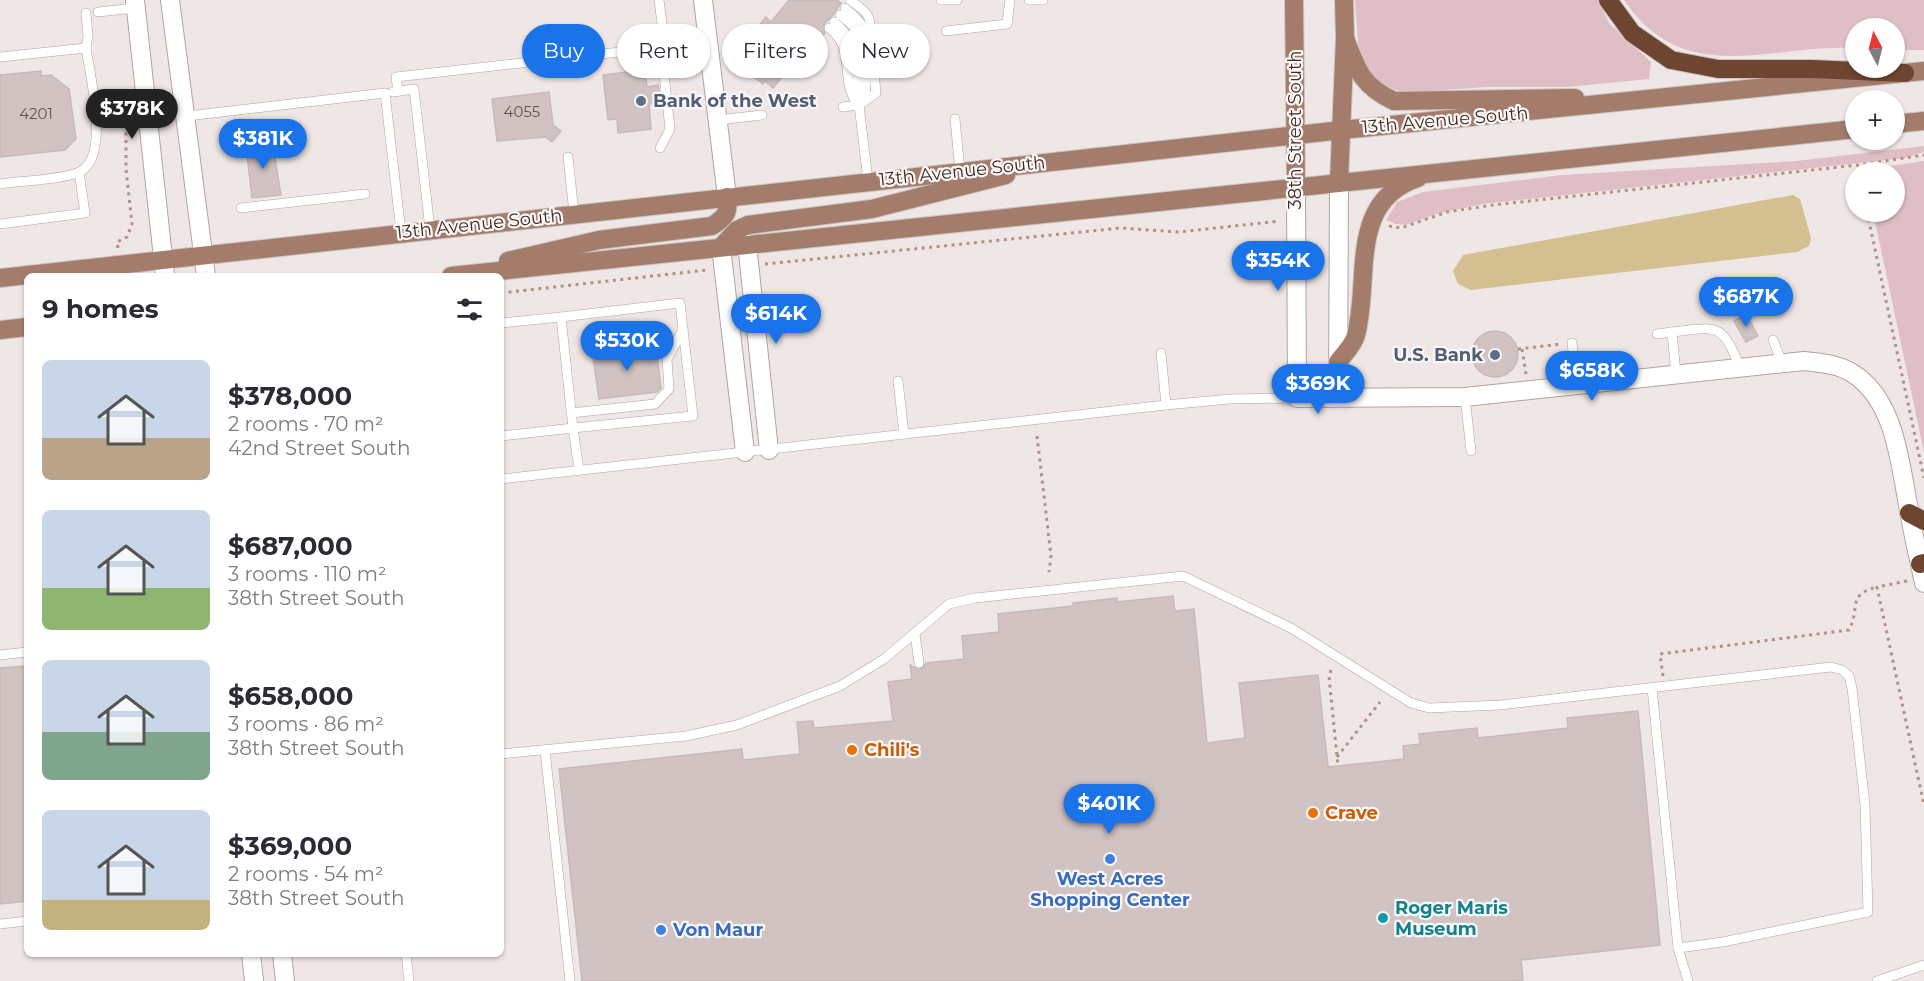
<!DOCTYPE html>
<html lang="en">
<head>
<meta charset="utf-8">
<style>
	:root { --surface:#fff; --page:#f2f2f3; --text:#2b2b33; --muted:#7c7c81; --accent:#1a73e8 }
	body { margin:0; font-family:Montserrat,sans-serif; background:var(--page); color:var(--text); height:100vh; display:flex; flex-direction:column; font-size:22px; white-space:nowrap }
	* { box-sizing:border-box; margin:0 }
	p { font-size:20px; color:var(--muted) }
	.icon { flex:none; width:33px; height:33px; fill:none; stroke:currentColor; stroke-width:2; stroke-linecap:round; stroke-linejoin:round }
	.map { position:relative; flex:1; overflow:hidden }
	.panel { position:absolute; left:24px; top:273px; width:480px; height:684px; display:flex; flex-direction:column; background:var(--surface); border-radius:9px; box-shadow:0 2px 4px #0004 }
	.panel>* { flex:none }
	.banner { position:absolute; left:522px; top:24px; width:570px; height:54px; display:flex; gap:12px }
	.needle { width:39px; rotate:353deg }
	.buttons { position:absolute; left:1845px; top:18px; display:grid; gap:12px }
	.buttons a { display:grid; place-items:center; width:60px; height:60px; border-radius:50%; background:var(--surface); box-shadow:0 2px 4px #0004; font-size:30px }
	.price { position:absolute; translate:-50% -51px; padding:0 14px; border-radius:21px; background:var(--accent); color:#fff; font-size:20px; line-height:39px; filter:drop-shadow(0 2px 3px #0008) }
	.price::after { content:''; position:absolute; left:50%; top:36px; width:18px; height:14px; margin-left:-9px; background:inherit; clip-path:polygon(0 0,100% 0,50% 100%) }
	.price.on { background:#222; color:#fff }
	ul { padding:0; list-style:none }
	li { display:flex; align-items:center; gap:18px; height:150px; padding:0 18px }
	li span { display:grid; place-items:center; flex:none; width:168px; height:120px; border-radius:9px; color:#555 }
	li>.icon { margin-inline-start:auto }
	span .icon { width:72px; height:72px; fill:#fffc; stroke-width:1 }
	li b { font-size:26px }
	h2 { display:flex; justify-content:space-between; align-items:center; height:72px; padding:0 18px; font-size:26px }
	.tag { padding:0 21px; border-radius:27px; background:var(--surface); box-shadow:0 2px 4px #0004; font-size:21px; line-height:54px }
	.tag.on { background:var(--accent); color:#fff }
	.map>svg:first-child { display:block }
	.green { fill:#dfbfc5 }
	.water { fill:#d3bf8f }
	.building { fill:#d0c3c2; stroke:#c8bab8; stroke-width:1.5 }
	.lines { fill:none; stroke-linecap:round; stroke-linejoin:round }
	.lane-casing { stroke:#b0a4a0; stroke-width:10 }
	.street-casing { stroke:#b0a4a0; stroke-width:20 }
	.secondary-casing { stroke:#b5a39e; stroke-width:20 }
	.primary-casing { stroke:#cac4c2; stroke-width:20 }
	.highway-casing { stroke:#cac4c2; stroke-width:20 }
	.path { stroke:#b29186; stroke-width:3; stroke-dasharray:3 4.5; stroke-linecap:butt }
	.lane { stroke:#fff; stroke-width:9 }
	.street { stroke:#fff; stroke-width:18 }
	.secondary { stroke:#fff; stroke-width:18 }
	.primary { stroke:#a47c6b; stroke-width:18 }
	.highway { stroke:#6e4530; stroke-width:18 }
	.service-dot { fill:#5c6f8a; stroke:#fbf7f7; stroke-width:2 }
	.food-dot { fill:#e8710a; stroke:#fbf7f7; stroke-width:2 }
	.shop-dot { fill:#3f7fe0; stroke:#fbf7f7; stroke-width:2 }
	.culture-dot { fill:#0f9aa8; stroke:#fbf7f7; stroke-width:2 }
	.labels { text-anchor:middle; stroke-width:4.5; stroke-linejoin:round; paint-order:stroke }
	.number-label { font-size:15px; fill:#65524c }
	.service-label { font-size:18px; font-weight:bold; fill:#4e5e75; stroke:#fbf7f7; text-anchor:start }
	.street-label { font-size:18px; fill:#412d24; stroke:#fbf7f7 }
	.food-label { font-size:18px; font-weight:bold; fill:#c56008; stroke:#fbf7f7; text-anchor:start }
	.shop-label { font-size:18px; font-weight:bold; fill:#366cbe; stroke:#fbf7f7 }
	.culture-label { font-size:18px; font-weight:bold; fill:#0d838f; stroke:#fbf7f7; text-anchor:start }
</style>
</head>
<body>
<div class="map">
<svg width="1924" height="981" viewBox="0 0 1924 981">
	<rect width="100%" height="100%" fill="#efe7e6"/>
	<g class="green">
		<path d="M1355,0H1598L1609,23L1651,62L1649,79L1568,87H1486L1404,93L1385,86L1371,74L1359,54Z"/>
		<path d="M1624,0H1924V50H1895L1894,28H1856L1855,48C1767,44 1684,89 1624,0Z"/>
		<path d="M1924,146V152L1904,158L1483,204L1436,214L1406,225L1396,224L1386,220L1397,202L1423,192L1562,175L1796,161Z"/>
		<path d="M1924,161V452L1873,212H1894V172L1864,170Z"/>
	</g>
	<path class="water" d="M1793,195L1800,199L1811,238L1809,246L1797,252L1471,290L1458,284L1453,271L1463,255Z"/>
	<g class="building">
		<path d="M789,0H837L841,3L833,15L824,24L825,33L805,58L808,60L800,70L791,66L773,88L765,81L763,84L747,72L749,69L740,62L758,38L753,33L766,17L771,22Z"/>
		<path d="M645,70L647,87L658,85L660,103L649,104L651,129L618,133L617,119L608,120L603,75Z"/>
		<path d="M41,71V76L51,75L69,89L76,139L65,150L0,157V75Z"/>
		<path d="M549,92L553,125L561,131L552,142L546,137L497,141L492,99Z"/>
		<path d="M272,140L281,195L252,198L246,146L250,145V142Z"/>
		<path d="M1746,314L1758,336L1746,342L1734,321Z"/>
		<circle cx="1495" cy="354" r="23"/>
		<path d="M656,346L661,388L657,392L599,399L592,350L614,348V351Z"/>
		<path d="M1173,596L1175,611L1194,609L1207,743L1245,738L1239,683L1318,675L1328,767L1404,759L1403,746L1420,744L1419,734L1477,728L1478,738L1568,728L1567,718L1638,711L1660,945L1521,960L1523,980L1512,981H582L559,769L742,749L743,760L800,754L797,722L813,721L814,728L893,721L888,682L912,679L910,665L919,670L926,663L964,659L962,636L999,632L998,614L1073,606V603L1117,598V602Z"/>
		<path d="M24,666V671H27V901L0,904V668Z"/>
	</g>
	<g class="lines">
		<defs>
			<g id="lane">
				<path d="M659,0L665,47"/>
				<path d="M850,0C866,12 872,14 870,35"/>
				<path d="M941,0H957"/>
				<path d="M1029,0H1043"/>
				<path d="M845,8C877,32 872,57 876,93L859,105"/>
				<path d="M98,12L135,8"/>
				<path d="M840,15C846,20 853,24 857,32C865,46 870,87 862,101"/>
				<path d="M834,22C860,41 856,76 859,105"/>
				<path d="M829,28C857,49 839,79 857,103"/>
				<path d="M946,31L1007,24L1010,0"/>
				<path d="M86,48L88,36L86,13"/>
				<path d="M0,57L86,48C90,76 112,161 77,173C54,181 24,180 0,184"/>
				<path d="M398,91L396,77L709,42"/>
				<path d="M393,92L414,89L430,229"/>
				<path d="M843,107L859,105L868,181"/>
				<path d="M187,116L385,93L401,232"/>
				<path d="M955,119L960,171"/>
				<path d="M718,120L762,115"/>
				<path d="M660,148L670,129L661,47"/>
				<path d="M568,157L574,213"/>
				<path d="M241,208L365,194"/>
				<path d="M0,224L85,213L79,172"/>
				<path d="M680,303L693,416L573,428L561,317Z"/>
				<path d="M501,323L561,317"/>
				<path d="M1672,332C1718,327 1722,322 1740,368"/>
				<path d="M1657,334L1672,332L1676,375"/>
				<path d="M1773,340L1782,363"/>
				<path d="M1572,343L1577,385"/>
				<path d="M1161,353L1166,405"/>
				<path d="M898,381L904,434"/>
				<path d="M1465,397L1471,451"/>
				<path d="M571,413L655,404L669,389L667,359L683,330"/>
				<path d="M501,436L573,428L579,470"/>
				<path d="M501,479L1166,405L1230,399L1297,398"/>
				<path d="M915,634L919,663"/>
				<path d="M0,655L27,652"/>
				<path d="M1652,688L1678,948L1688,981"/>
				<path d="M545,750L570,981"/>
				<path d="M501,754L686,736L737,725L840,686L884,659L949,604L975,598L1183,576L1291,628L1411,703L1429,708L1500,705L1831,667L1842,670L1849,676L1852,688L1865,805L1868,912L1723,942L1678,948"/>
				<path d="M0,924L27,921"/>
				<path d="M406,954L409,981"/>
				<path d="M1877,981L1924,965"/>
			</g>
			<g id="street">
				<path d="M703,0L727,197"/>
				<path d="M747,244L769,450"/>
				<path d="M721,247L745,452"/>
			</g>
			<g id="secondary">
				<path d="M135,0L165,276"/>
				<path d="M170,0L206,276"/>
				<path d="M1296,186L1297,398L1465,397L1804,361C1820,363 1838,364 1852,373C1896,400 1900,465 1909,510C1913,535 1919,559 1924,583"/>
				<path d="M1338,397L1339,181"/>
				<path d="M251,954L254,981"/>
				<path d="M282,954L285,981"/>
			</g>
			<g id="primary">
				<path d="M1294,0L1296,186"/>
				<path d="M1345,38C1357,70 1362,86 1394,101L1575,98"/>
				<path d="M1894,124L1924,121"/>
				<path d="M1339,181L1345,38L1344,0"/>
				<path d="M721,247L737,230L748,225L872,209L1006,175"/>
				<path d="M508,261L599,240L712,226C726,217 729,213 727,197"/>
				<path d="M451,276L1856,129"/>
				<path d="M0,278L1342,130L1924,71"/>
				<path d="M0,330L27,327"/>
				<path d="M1338,362C1344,354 1354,344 1356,335C1371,280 1347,201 1418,178"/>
			</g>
			<g id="highway">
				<path d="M1608,0L1632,33L1671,60L1718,69H1812L1905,73"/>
				<path d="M1909,513L1924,521"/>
				<path d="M1920,564L1924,563"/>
			</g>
		</defs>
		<use href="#lane" class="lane-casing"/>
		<use href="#street" class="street-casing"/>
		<use href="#secondary" class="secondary-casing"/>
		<use href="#primary" class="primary-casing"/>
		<use href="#highway" class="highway-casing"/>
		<g class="path">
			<path d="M1867,212L1924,478"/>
			<path d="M1389,226L1401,228L1447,212L1493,205L1858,165L1924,155"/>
			<path d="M118,248L117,242L127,237L132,224L126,169V93"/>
			<path d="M765,264L1121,228L1179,232L1280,221"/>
			<path d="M501,293L707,270"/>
			<path d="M1518,349L1561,344"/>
			<path d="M1522,349L1526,374"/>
			<path d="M1037,436L1051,556L1049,572"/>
			<path d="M1907,581L1877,587L1924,805"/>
			<path d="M1331,670L1329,677L1338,766"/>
			<path d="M1663,676L1660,654L1849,630C1861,607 1846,595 1877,587"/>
			<path d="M1337,757L1380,702"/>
		</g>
		<use href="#lane" class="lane"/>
		<use href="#street" class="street"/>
		<use href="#secondary" class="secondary"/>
		<use href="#primary" class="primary"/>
		<use href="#highway" class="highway"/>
	</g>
	<g class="service-dot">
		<circle cx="641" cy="101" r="6"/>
		<circle cx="1495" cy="355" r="6"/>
	</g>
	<g class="food-dot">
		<circle cx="852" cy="750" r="6"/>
		<circle cx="1313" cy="813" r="6"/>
	</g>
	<g class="shop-dot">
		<circle cx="1110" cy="859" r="6"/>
		<circle cx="661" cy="930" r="6"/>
	</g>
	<circle class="culture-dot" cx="1383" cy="918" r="6"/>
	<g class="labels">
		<g class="number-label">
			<text x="522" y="117">4055</text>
			<text x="36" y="119">4201</text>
		</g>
		<g class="service-label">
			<text x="653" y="107">Bank of the West</text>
			<text x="1483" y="361" text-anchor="end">U.S. Bank</text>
		</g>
		<g class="street-label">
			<text transform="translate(1445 120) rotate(-5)" y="6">13th Avenue South</text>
			<text transform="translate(1295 130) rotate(-90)" y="6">38th Street South</text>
			<text transform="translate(962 171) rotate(-6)" y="6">13th Avenue South</text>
			<text transform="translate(479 224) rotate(-6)" y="6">13th Avenue South</text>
		</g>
		<g class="food-label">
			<text x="864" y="756">Chili's</text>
			<text x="1325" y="819">Crave</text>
		</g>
		<g class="shop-label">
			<text x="1110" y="885">West Acres<tspan x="1110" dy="21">Shopping Center</tspan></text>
			<text x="673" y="936" text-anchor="start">Von Maur</text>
		</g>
		<g class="culture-label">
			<text x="1395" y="914">Roger Maris<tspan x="1395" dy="21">Museum</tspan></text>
		</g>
	</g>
</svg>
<div class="buttons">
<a><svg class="needle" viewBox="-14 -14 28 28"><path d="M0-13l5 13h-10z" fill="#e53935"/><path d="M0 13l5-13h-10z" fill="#7c7c81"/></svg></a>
<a>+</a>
<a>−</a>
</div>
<b class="price on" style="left:132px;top:140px">$378K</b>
<b class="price" style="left:263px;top:170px">$381K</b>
<b class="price" style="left:1278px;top:292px">$354K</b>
<b class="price" style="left:1746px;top:328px">$687K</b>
<b class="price" style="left:776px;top:345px">$614K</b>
<b class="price" style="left:627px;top:372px">$530K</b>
<b class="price" style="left:1592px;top:402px">$658K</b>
<b class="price" style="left:1318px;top:415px">$369K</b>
<b class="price" style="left:1109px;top:835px">$401K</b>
<div class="banner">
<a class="tag on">Buy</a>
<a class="tag">Rent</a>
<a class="tag">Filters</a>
<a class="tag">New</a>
</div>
<section class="panel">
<h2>9 homes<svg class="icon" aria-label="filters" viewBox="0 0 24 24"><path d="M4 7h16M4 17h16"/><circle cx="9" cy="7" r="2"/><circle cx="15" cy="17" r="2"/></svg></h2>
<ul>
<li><span style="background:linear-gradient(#c9d6e8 65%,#b9a48a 0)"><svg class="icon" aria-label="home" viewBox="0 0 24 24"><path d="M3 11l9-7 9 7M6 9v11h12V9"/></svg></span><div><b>$378,000</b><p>2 rooms · 70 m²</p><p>42nd Street South</p></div></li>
<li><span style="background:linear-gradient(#c9d6e8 65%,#8fb573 0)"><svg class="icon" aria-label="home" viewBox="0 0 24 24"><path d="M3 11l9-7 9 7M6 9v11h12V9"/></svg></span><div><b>$687,000</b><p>3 rooms · 110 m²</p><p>38th Street South</p></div></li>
<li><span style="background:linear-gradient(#c9d6e8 60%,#7fa58c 0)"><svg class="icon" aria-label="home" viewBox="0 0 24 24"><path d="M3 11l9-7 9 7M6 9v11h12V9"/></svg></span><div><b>$658,000</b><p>3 rooms · 86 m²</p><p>38th Street South</p></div></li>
<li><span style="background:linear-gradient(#c9d6e8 75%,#c2b280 0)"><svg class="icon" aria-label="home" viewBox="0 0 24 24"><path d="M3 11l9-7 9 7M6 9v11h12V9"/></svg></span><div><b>$369,000</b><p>2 rooms · 54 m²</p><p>38th Street South</p></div></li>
</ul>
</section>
</div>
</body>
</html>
